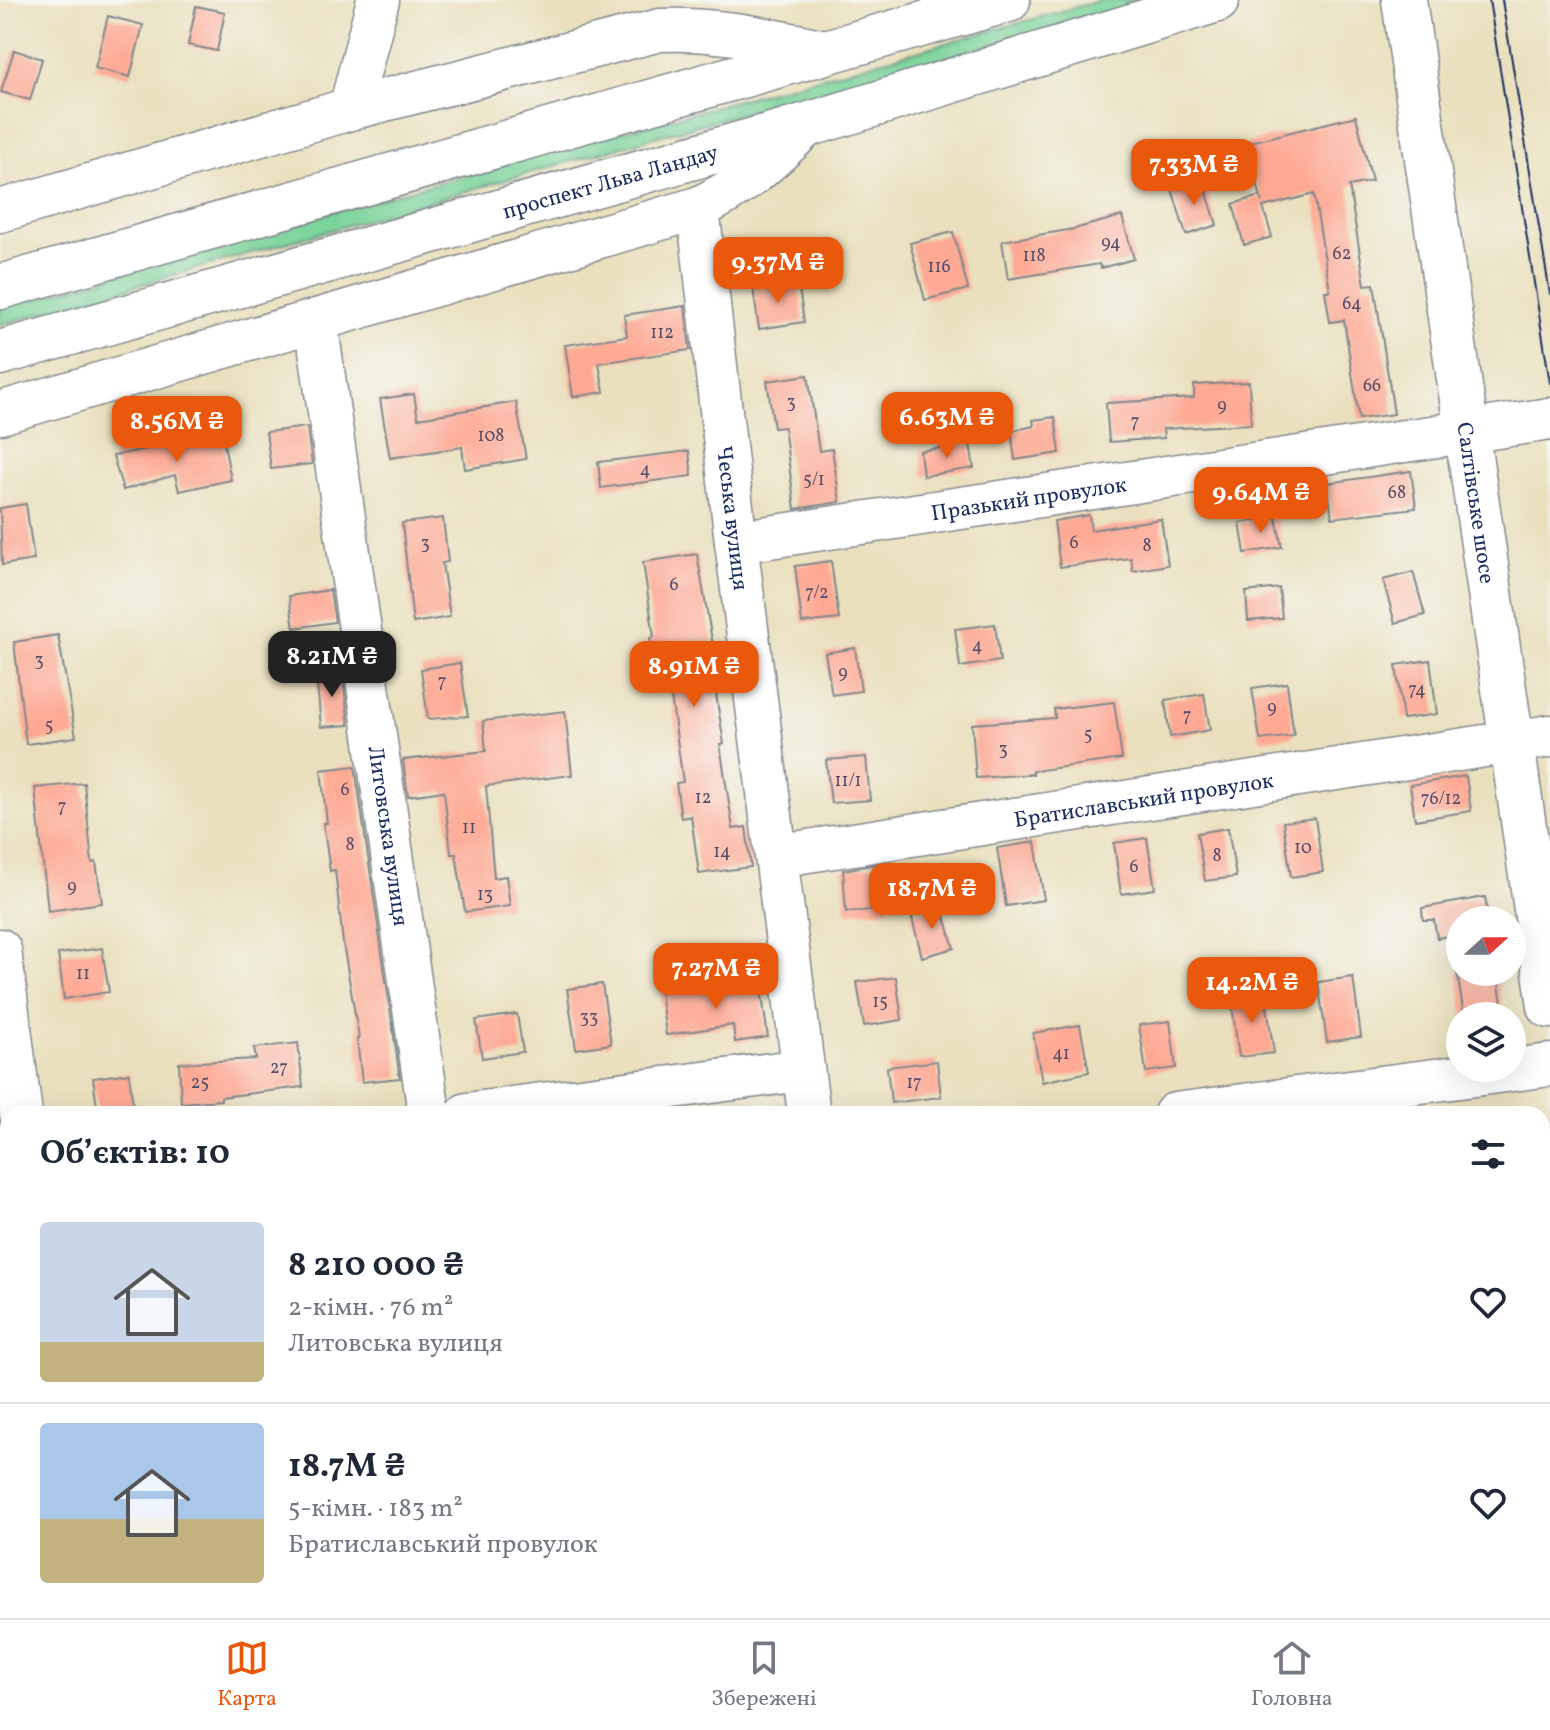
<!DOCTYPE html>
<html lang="uk">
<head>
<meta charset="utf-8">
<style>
	:root { --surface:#fff; --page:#f2f2f3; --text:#1f2937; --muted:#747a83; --line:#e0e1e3; --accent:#ea580c }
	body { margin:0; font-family:Vollkorn,serif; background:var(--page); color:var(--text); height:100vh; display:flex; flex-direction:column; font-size:30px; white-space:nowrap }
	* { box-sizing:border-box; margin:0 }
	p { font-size:26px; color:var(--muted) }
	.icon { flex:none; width:44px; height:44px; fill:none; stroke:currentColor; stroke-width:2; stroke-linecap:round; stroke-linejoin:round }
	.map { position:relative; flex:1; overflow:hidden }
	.panel { position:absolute; left:0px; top:1106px; width:1550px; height:512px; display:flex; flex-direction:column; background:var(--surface); border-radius:24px 24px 0 0; box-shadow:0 8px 32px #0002 }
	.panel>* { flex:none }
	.needle { width:52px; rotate:69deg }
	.controls { position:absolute; left:1446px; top:906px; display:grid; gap:16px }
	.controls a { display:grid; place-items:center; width:80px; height:80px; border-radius:50%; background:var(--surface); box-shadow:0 8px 32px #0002; font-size:40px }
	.price { position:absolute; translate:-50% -68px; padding:0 18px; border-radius:16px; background:var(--accent); color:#fff; font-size:26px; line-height:52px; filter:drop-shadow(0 2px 4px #0008) }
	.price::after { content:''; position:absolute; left:50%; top:48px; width:24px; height:18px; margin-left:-12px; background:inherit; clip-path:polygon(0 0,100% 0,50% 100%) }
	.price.current { background:#222; color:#fff }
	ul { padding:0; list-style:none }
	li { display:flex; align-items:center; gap:24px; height:200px; padding:0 40px }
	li+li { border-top:2px solid var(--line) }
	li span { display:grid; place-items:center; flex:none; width:224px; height:160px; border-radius:8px; color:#555 }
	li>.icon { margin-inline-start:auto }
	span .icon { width:96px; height:96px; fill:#fffc; stroke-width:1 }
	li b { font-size:34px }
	h2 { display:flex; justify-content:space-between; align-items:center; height:96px; padding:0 40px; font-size:34px }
	.dock { display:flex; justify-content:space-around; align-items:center; height:112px; border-top:2px solid var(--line); background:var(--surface); font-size:22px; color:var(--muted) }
	.dock a { display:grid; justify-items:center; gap:4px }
	.dock .current { color:var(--accent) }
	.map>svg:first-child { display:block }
	.green { fill:#79d399; stroke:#4a817c; stroke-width:2 }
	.building { fill:#fea993 }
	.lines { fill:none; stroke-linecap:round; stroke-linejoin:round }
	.minor-casing { stroke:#82888e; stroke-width:45 }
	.major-casing { stroke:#82888e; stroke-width:47 }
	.minor { stroke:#fff; stroke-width:42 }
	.major { stroke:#fff; stroke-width:44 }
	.tram { stroke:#1b2f5e; stroke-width:2 }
	.labels { text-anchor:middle; stroke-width:6; stroke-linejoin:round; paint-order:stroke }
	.number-label { font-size:18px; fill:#544e6b }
	.street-label { font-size:22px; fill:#1b2f5e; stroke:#f6f6f2 }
</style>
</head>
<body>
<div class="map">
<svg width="1550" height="1618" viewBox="0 0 1550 1618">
	<rect width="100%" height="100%" fill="#f6f6f2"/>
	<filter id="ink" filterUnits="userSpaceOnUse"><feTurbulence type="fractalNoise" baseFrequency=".0125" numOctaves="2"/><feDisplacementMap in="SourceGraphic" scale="16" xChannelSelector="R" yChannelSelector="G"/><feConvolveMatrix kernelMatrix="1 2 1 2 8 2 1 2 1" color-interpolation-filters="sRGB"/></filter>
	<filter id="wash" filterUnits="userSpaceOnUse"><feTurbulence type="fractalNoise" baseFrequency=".006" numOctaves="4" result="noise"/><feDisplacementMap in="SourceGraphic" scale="32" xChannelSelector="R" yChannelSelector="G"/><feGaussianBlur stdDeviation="1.8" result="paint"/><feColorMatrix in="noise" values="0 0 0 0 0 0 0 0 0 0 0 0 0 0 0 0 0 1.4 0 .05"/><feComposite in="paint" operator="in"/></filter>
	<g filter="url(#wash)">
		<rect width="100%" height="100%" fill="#eae0bd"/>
		<path class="green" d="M1102,0H1155L655,137L0,325V309L338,210Z"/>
		<g id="blocks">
			<g class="building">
				<path d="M196,6L225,12L217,51L188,45Z"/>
				<path d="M108,16L143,25L130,77L95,68Z"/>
				<path d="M14,50L42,59L30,100L1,92Z"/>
				<path d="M1356,116L1372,181L1349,186L1365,285L1374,284L1394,414L1359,419L1344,320L1330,322L1325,291H1330L1314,194L1263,207L1272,237L1244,245L1233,204L1260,196L1262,202L1247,143Z"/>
				<path d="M1203,180L1217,225L1186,235L1172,189Z"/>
				<path d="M1122,216L1134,259L1101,268L1099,264L1008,279L1002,241L1074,229Z"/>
				<path d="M953,232L968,289L925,300L910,243Z"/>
				<path d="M798,281L804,322L759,329L753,288Z"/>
				<path d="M685,306L690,350L599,363L604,392L573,397L565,345L627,336L624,315Z"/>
				<path d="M808,375L819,451L832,449L840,502L795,509L784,427L774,428L767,381Z"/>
				<path d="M1249,382L1251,424L1163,429L1164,438L1109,442L1106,403L1194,398V385Z"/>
				<path d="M414,394L418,418L516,402L526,459L465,469L462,447L390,458L380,399Z"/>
				<path d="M1055,417L1060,453L1015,460L1011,431L1034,426L1033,420Z"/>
				<path d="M307,427L312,464L271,469L266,432Z"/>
				<path d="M222,433L231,480L179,491L175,475L123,490L113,456Z"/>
				<path d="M970,444L974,468L923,476L920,451Z"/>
				<path d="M689,451L692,476L601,488L598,462Z"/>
				<path d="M1411,471L1416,508L1332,518L1327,483Z"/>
				<path d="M26,504L34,560L2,565L0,508Z"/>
				<path d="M1089,515L1091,530L1161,519L1168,565L1133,571L1131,558L1060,567L1054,521Z"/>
				<path d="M1276,517L1282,547L1245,553L1240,523Z"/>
				<path d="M443,518L448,562L442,563L450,617L413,623L402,523Z"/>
				<path d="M697,554L718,675L713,676L724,744L720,745L733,829L746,827L751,867L699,874L691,816L681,818L676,783L683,782L669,682L657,684L650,638L654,637L643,562Z"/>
				<path d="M831,561L839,619L802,623L795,566Z"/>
				<path d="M1413,572L1425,615L1395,623L1383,580Z"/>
				<path d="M1279,588L1282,618L1248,621L1246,592Z"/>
				<path d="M330,590L335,622L294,628L289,596Z"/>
				<path d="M995,624L1000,661L960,667L955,629Z"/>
				<path d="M58,635L76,737L26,744L14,642Z"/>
				<path d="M855,648L861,691L832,695L825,653Z"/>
				<path d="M1430,660L1437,714L1403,719L1396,665Z"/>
				<path d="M460,663L468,716L428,719L421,669Z"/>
				<path d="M342,671L349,725L321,727L316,673Z"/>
				<path d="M1287,683L1294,736L1260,740L1252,688Z"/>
				<path d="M1204,694L1210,730L1170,737L1165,700Z"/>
				<path d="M1114,702L1122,759L1033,771V774L976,778L972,724L1055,718L1054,709Z"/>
				<path d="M565,711L572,775L486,786L494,878L506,876L510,906L465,912L456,854H451L444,791L408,796L403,760L486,751L483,721Z"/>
				<path d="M866,757L870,800L831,803L826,760Z"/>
				<path d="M355,766L400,1078L362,1082L357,1039L359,1038L343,943L335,870L330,871L323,823H327L321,770Z"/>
				<path d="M1466,776L1471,811L1415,820L1410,785Z"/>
				<path d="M84,783L92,863L96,862L102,903L48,911L35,788Z"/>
				<path d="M1315,818L1323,872L1291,877L1283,822Z"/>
				<path d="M1228,828L1236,877L1205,881L1197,833Z"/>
				<path d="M1147,838L1155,889L1121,894L1114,843Z"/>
				<path d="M1035,842L1044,900L1006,906L997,848Z"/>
				<path d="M884,863L888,909L846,912L843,870Z"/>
				<path d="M1485,897L1489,920H1460V934L1437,938L1434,920H1423L1422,908Z"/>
				<path d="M942,906L954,948L922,957L911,914Z"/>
				<path d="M102,948L109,992L64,999L58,954Z"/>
				<path d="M1457,972H1497L1504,1016H1464Z"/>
				<path d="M896,977L902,1020L864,1026L857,982Z"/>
				<path d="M1353,977L1361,1037L1327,1042L1318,982Z"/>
				<path d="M760,982L768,1037L735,1042L733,1025L666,1035L660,991L694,986L695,992Z"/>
				<path d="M602,984L611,1044L576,1049L567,989Z"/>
				<path d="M1265,993L1274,1053L1239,1057L1231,998Z"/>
				<path d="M517,1014L523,1052L482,1058L476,1020Z"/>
				<path d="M1170,1021L1176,1068L1146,1072L1139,1025Z"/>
				<path d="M1080,1025L1089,1072L1042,1082L1033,1033Z"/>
				<path d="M298,1043L303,1087L221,1097V1100L181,1103L179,1063L256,1059L254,1048Z"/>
				<path d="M937,1061L941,1097L891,1103L887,1067Z"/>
				<path d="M129,1073L134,1114H98L93,1078Z"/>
			</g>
		</g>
	</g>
	<g filter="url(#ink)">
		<use href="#blocks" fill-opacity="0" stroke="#82888e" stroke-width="2"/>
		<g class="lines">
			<defs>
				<g id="minor">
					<path d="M350,109L378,0"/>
					<path id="s1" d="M698,208L736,542L809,1114"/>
					<path d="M0,211L350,109L660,30C720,28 767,39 826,51"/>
					<path id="s2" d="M316,321L429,1114"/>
					<path d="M0,413L698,208C742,188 773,158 807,125"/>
					<path id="s3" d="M736,542L1550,419"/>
					<path id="s4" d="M776,856L1550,736"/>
					<path d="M0,950L21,1114"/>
					<path d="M467,1114L802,1070"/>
					<path d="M1175,1114L1550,1065"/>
					<path d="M0,1182L8,1181"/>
					<path d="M0,1380L8,1379"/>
					<path d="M1542,1391L1550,1390"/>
					<path d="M90,1610L91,1618"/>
					<path d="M496,1610L497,1618"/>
					<path d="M887,1610L889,1618"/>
				</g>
				<g id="major">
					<path id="s5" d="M1404,0L1550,1006"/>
					<path d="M0,287L1008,0"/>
					<path id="s6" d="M0,353L807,125L1217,0"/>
				</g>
			</defs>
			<use href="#minor" class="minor-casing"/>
			<use href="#major" class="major-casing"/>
			<use href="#minor" class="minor"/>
			<use href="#major" class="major"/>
			<g class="tram">
				<path d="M1489,0L1550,383"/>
				<path d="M1502,0L1550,294"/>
			</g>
		</g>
	</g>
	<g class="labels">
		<g class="number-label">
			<text x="1111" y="248">94</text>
			<text x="1342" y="259">62</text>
			<text x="1034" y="261">118</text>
			<text x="939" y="272">116</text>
			<text x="1352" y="309">64</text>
			<text x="662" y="338">112</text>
			<text x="1372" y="391">66</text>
			<text x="791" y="408">3</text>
			<text x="1222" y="411">9</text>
			<text x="1135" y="427">7</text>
			<text x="491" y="441">108</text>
			<text x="645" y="475">4</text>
			<text x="814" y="485">5/1</text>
			<text x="1397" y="498">68</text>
			<text x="1074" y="548">6</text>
			<text x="425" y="549">3</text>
			<text x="1147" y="551">8</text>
			<text x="674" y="590">6</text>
			<text x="817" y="598">7/2</text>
			<text x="977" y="651">4</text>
			<text x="39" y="666">3</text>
			<text x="843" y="678">9</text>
			<text x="442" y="687">7</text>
			<text x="1417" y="695">74</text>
			<text x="1272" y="713">9</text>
			<text x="1187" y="721">7</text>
			<text x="49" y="731">5</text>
			<text x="1088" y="740">5</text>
			<text x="1003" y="755">3</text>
			<text x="848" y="786">11/1</text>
			<text x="345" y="795">6</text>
			<text x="703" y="803">12</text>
			<text x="1441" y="804">76/12</text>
			<text x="62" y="812">7</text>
			<text x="469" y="833">11</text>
			<text x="350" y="850">8</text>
			<text x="1303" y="853">10</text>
			<text x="722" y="857">14</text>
			<text x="1217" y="861">8</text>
			<text x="1134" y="872">6</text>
			<text x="72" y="892">9</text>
			<text x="485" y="900">13</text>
			<text x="83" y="979">11</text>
			<text x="880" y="1007">15</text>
			<text x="589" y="1023">33</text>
			<text x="1061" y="1059">41</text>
			<text x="279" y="1073">27</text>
			<text x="200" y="1088">25</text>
			<text x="914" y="1088">17</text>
		</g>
		<g class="street-label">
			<text dy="8" stroke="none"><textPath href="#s6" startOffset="634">проспект Льва Ландау</textPath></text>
			<text dy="8" stroke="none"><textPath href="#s3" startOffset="296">Празький провулок</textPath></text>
			<text dy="8" stroke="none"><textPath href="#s5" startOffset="508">Салтівське шосе</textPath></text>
			<text dy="8" stroke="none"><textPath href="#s1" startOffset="312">Чеська вулиця</textPath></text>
			<text dy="8" stroke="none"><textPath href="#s4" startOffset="372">Братиславський провулок</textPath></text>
			<text dy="8" stroke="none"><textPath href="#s2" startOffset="520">Литовська вулиця</textPath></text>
		</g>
	</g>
</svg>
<div class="controls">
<a><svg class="needle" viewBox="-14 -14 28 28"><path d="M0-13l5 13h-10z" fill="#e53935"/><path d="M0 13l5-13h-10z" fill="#747a83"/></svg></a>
<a><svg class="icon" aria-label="layers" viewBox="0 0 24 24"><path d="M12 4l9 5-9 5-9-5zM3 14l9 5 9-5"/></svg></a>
</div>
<b class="price" style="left:1194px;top:207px">7.33M ₴</b>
<b class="price" style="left:778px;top:305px">9.37M ₴</b>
<b class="price" style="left:947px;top:460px">6.63M ₴</b>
<b class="price" style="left:177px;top:464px">8.56M ₴</b>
<b class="price" style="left:1261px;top:535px">9.64M ₴</b>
<b class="price current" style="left:332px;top:699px">8.21M ₴</b>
<b class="price" style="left:694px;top:709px">8.91M ₴</b>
<b class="price" style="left:932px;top:931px">18.7M ₴</b>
<b class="price" style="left:716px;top:1011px">7.27M ₴</b>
<b class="price" style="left:1252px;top:1025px">14.2M ₴</b>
<section class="panel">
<h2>Об’єктів: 10<svg class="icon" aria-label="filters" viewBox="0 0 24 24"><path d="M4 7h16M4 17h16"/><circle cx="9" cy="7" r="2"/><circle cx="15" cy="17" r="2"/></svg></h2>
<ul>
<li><span style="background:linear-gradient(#c9d6e8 75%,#c2b280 0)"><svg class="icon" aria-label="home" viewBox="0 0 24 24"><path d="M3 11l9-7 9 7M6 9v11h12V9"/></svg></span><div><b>8 210 000 ₴</b><p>2-кімн. · 76 m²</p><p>Литовська вулиця</p></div><svg class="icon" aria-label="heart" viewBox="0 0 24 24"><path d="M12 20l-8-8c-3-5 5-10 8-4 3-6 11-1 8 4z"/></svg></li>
<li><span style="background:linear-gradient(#a9c7e8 60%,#c2b280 0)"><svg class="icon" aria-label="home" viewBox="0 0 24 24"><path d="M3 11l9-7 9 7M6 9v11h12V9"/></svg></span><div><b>18.7M ₴</b><p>5-кімн. · 183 m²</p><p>Братиславський провулок</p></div><svg class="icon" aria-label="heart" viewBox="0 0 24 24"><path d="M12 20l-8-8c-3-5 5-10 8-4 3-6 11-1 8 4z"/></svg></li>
</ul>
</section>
</div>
<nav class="dock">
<a class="current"><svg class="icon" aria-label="map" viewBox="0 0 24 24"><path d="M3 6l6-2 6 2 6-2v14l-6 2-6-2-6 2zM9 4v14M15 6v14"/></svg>Карта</a>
<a><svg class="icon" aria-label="saved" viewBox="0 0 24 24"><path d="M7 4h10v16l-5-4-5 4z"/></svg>Збережені</a>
<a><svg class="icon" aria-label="home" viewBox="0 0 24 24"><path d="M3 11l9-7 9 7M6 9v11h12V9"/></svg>Головна</a>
</nav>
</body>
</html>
